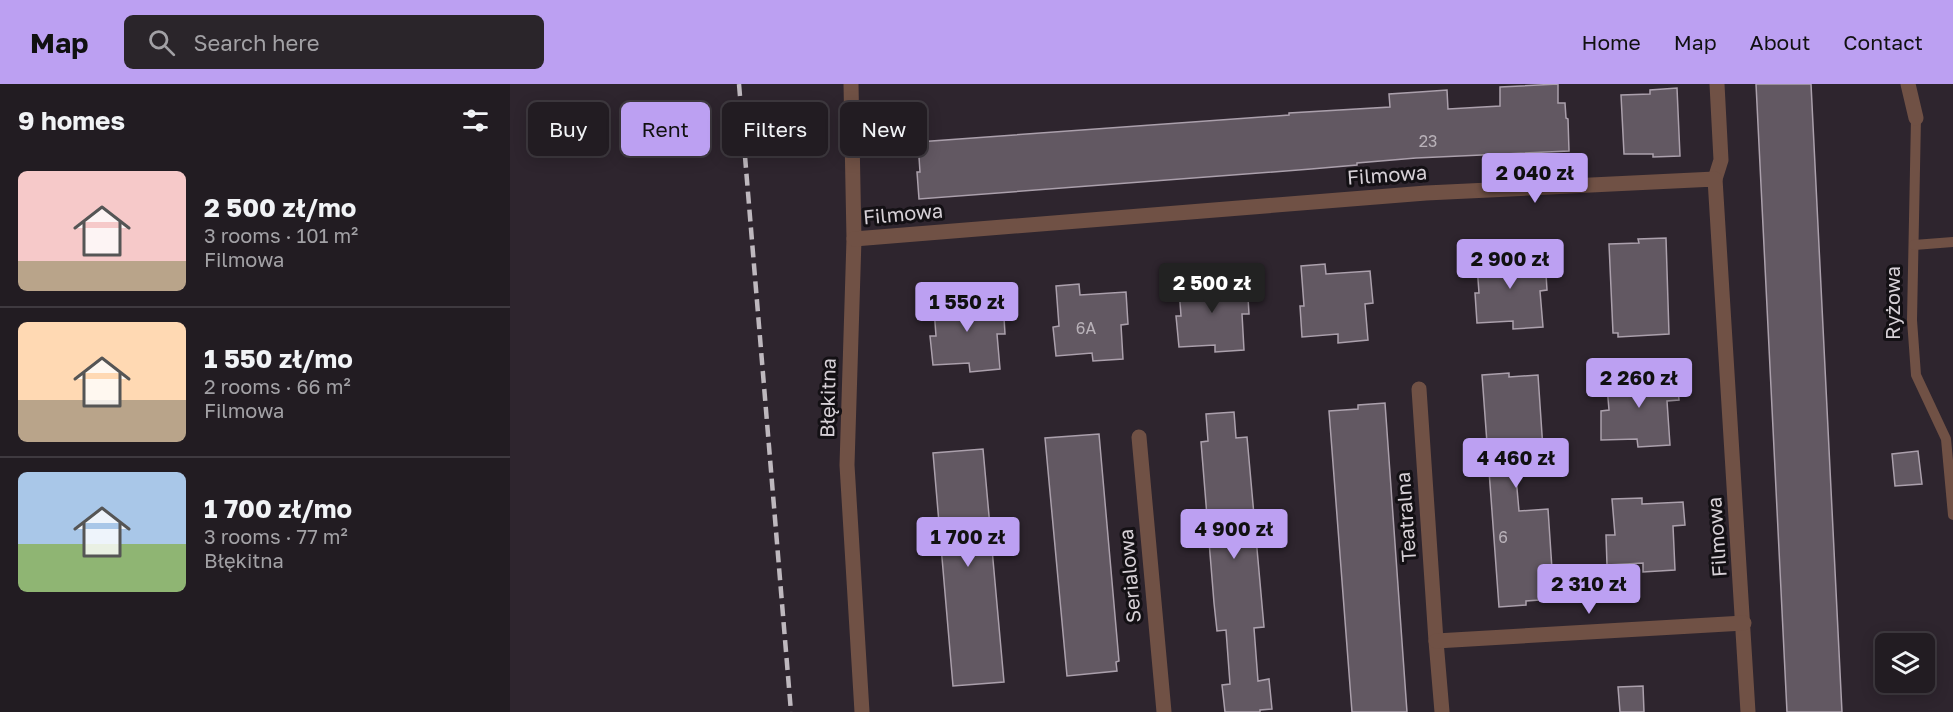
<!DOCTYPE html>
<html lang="en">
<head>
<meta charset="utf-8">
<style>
	:root { --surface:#221c22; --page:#2a252a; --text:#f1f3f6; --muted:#a2a1a5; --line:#3f3a40; --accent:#bca0f2 }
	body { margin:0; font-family:"Golos Text",sans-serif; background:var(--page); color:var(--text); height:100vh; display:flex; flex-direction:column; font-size:22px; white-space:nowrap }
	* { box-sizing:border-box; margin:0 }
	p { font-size:20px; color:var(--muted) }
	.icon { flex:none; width:33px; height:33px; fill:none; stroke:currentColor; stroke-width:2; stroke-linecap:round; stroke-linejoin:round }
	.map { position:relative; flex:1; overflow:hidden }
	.details { display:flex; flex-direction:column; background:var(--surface); width:510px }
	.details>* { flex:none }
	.hud { position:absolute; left:18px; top:18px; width:570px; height:54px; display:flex; gap:12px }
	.controls { position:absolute; left:1365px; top:549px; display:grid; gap:12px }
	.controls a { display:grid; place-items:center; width:60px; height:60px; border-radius:9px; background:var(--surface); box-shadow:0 3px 15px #0003,0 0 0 2px var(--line); font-size:30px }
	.price { position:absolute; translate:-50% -51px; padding:0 14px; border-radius:6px; background:var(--accent); color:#111; font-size:20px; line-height:39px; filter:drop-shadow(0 2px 3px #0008) }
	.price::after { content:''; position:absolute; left:50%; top:36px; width:18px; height:14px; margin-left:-9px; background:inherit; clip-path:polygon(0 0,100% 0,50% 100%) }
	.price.active { background:#222; color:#fff }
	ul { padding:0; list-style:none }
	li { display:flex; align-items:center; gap:18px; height:150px; padding:0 18px }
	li+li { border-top:2px solid var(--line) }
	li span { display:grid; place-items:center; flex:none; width:168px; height:120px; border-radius:9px; color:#555 }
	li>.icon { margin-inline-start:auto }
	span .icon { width:72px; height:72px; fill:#fffc; stroke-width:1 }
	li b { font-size:26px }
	h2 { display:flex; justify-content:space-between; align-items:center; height:72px; padding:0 18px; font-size:26px }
	.tag { padding:0 21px; border-radius:9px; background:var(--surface); box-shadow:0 3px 15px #0003,0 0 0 2px var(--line); font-size:21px; line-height:54px }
	.tag.active { background:var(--accent); color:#111 }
	header { display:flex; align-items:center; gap:36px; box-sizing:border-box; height:84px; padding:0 30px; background:var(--accent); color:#111 }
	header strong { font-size:28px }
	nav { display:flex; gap:33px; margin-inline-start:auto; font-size:21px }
	.search { width:420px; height:54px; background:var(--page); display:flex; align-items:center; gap:15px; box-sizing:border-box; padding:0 21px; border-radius:9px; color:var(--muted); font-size:22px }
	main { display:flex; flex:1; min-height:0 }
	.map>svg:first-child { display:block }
	.building { fill:#625862; stroke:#aba0ac; stroke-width:1.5 }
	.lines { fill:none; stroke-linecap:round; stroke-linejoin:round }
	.service { stroke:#705145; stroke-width:10 }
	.minor { stroke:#705145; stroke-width:15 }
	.rail { stroke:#beb8be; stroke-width:4.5; stroke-dasharray:12 6; stroke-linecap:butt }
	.labels { text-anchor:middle; stroke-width:6; stroke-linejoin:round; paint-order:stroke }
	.number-label { font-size:16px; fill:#b9b2b9 }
	.street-label { font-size:20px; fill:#d6d0d6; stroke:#131014 }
</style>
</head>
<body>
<header>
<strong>Map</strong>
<div class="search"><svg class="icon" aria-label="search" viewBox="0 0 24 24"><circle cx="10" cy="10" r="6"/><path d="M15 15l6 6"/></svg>Search here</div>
<nav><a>Home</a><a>Map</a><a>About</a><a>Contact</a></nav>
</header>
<main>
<section class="details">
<h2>9 homes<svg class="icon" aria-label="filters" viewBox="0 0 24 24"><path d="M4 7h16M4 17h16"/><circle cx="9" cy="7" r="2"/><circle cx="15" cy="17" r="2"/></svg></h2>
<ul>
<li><span style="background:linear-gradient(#f6c9c9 75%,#b9a48a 0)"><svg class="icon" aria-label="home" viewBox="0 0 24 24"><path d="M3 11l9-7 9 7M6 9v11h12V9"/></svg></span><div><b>2 500 zł/mo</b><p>3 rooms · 101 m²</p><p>Filmowa</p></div></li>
<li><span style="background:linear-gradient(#ffd9b3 65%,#b9a48a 0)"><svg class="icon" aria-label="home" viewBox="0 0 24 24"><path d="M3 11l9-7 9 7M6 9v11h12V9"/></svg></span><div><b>1 550 zł/mo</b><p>2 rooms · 66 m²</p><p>Filmowa</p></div></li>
<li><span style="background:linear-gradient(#a9c7e8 60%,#8fb573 0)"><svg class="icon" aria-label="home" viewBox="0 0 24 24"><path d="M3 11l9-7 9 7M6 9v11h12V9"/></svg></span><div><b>1 700 zł/mo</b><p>3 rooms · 77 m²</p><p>Błękitna</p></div></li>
</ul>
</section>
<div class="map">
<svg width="1443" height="628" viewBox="0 0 1443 628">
	<rect width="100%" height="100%" fill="#2e252e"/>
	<g class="building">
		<path d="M1048,0V19H1055L1056,34L1058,35L1059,67L906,74L847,79V81L801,85L409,115L407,88H410L408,58L779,31V29L880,23L879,10L909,8L937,6L938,25L990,22V3Z"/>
		<path d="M1246,0H1301L1332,628H1277Z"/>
		<path d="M1167,4L1170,72L1143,73V70H1114L1111,11L1140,10V6Z"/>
		<path d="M1156,154L1159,250L1108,253V249H1103L1099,160L1129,159L1128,155Z"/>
		<path d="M991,166V177L1035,173L1037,206L1030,207L1033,243L1003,245V237L967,239L965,209H969L966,168Z"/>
		<path d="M815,180L816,190L860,187L863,219L855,220L858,256L828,259V250L792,253L790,222H794L791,182Z"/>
		<path d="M693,190V201L737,197L739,230H732L734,266L705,268V261L669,263L666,232H671L668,191Z"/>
		<path d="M569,200L570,211L616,208L618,240L611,241L613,275L583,277L582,269L546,272L543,243L549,242L546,202Z"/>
		<path d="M446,209L447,221L493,217L495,250H487L490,285L460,288L459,279L423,281L420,252H426L423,211Z"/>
		<path d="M999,289V293L1028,291L1034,380L1005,382L1009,427L1038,425L1044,515L1016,517V521L989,523L972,291Z"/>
		<path d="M1126,289L1127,295L1167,293L1169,316L1157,317L1160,361L1128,363L1127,355L1091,356V327L1099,326L1096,291Z"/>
		<path d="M875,319L897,628H842L819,327L848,325V321Z"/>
		<path d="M724,328L726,354L737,353L754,543L744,544L748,597L759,595L762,625L750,626V628H715L712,601L720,600L716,546L707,547L704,519L691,358L698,357L696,330Z"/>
		<path d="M589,350L609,577L606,578L607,587L557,592L535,354Z"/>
		<path d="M473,365L494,598L443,602L423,369Z"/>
		<path d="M1408,367L1412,400L1385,402L1382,370Z"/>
		<path d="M1132,414V420L1173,418L1175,441L1163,442L1165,486L1133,488V479L1097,481L1096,451H1105L1102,415Z"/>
		<path d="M1133,602L1134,628H1110L1108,603Z"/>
	</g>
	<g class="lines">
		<g class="service">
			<path d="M1406,34L1402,236L1406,291L1436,355L1443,431"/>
			<path d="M1404,161L1443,158"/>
		</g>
		<g class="minor">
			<path d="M341,0L344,155L337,381L352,628"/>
			<path d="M1398,0L1406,34"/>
			<path d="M1205,95L1211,76L1207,0"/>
			<path d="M344,155L916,109L1205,95L1238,628"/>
			<path d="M909,305L926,557L932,628"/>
			<path d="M629,353L654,628"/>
			<path d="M926,557L1234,539"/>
		</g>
		<path class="rail" d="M229,0L281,628"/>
	</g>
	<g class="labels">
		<g class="number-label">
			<text x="918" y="63">23</text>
			<text x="576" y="250">6A</text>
			<text x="993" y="459">6</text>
		</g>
		<g class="street-label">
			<text transform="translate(877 91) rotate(-4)" y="7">Filmowa</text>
			<text transform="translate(393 130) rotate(-5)" y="7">Filmowa</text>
			<text transform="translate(1383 219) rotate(-90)" y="7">Ryżowa</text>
			<text transform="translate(318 314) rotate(-89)" y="7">Błękitna</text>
			<text transform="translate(896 433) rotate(-94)" y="7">Teatralna</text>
			<text transform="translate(1207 453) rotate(-94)" y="7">Filmowa</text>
			<text transform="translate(620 492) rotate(-95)" y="7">Serialowa</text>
		</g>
	</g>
</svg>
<div class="controls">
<a><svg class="icon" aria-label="layers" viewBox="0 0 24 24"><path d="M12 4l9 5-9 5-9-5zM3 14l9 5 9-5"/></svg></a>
</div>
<b class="price" style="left:1025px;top:120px">2 040 zł</b>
<b class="price" style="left:1000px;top:206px">2 900 zł</b>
<b class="price active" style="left:702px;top:230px">2 500 zł</b>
<b class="price" style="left:457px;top:249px">1 550 zł</b>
<b class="price" style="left:1129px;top:325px">2 260 zł</b>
<b class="price" style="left:1006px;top:405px">4 460 zł</b>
<b class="price" style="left:724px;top:476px">4 900 zł</b>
<b class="price" style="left:458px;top:484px">1 700 zł</b>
<b class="price" style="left:1079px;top:531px">2 310 zł</b>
<div class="hud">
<a class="tag">Buy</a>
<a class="tag active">Rent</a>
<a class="tag">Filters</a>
<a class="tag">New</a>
</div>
</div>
</main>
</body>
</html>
